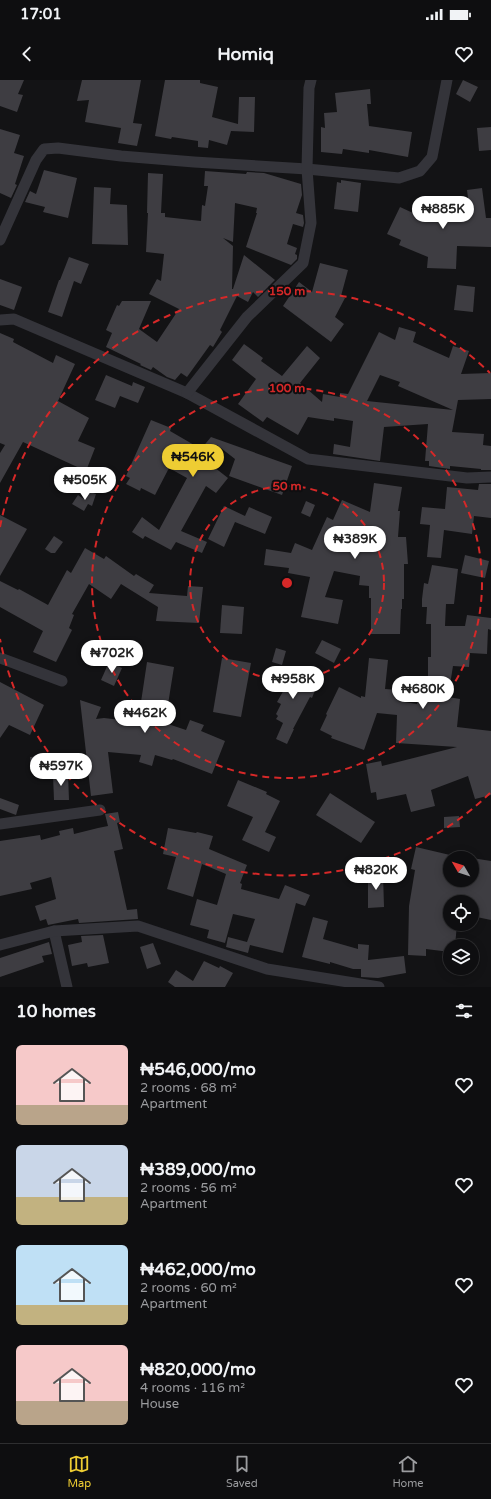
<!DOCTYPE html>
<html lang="en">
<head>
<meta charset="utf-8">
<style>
	:root { --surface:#0e0e10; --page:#1c1c1e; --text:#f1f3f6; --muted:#9b9c9f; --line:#2e2e30; --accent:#eecd33 }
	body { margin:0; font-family:"Varela Round",sans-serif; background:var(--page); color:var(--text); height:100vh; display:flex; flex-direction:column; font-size:15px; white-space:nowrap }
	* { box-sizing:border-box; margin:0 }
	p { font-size:13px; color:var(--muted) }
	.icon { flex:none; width:22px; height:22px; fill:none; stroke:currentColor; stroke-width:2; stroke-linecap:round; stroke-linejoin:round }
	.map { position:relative; height:907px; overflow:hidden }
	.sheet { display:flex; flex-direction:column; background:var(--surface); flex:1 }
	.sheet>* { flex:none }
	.needle { width:26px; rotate:309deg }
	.controls { position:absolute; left:443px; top:771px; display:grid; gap:8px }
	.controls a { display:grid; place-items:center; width:36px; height:36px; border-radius:50%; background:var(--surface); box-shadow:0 2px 10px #0003,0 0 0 1px var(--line); font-size:20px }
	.price { position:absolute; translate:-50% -34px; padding:0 9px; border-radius:14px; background:#fff; color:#222; font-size:13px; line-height:26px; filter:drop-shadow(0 1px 2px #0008) }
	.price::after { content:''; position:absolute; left:50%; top:24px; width:12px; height:9px; margin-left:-6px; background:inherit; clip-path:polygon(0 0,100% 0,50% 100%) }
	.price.current { background:var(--accent); color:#111 }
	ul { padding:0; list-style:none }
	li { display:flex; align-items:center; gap:12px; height:100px; padding:0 16px }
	li span { display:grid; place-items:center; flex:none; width:112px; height:80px; border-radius:6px; color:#555 }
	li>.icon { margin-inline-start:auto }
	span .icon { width:48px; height:48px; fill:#fffc; stroke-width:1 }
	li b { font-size:17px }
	h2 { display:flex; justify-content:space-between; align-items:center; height:48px; padding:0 16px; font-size:17px }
	.status { display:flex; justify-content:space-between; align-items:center; height:28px; padding:0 20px; background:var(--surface); direction:ltr }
	.status svg { height:11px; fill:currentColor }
	header { display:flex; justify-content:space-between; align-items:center; height:52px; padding:0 16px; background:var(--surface); font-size:18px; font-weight:700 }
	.tab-bar { display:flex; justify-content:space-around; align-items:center; height:56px; border-top:1px solid var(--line); background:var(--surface); font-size:11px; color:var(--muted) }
	.tab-bar a { display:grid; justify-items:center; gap:2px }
	.tab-bar .current { color:var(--accent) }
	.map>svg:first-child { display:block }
	.building { fill:#3e3d42; fill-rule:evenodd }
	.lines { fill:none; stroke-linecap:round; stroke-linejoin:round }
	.minor { stroke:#34343a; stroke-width:11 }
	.ring { fill:none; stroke:#d62828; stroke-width:2; stroke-dasharray:7 5 }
	.centre { fill:#d62828; stroke:#0f0e10; stroke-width:2 }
	.ring-label { font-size:12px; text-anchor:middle; font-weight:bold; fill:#d62828; stroke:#0f0e10; stroke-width:4; stroke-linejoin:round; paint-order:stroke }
</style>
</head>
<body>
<div class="status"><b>17:01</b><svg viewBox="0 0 49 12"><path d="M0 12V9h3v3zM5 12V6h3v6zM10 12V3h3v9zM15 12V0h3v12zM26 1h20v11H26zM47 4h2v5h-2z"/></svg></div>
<header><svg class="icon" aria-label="back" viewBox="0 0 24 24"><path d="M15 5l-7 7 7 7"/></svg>Homiq<svg class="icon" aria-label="heart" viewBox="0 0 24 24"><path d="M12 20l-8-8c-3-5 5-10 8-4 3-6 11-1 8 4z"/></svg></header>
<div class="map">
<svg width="491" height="907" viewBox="0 0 491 907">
	<rect width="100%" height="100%" fill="#131315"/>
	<g class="building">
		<path d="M0,0H24L18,14L23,15L17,32L0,26Z"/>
		<path d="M82,0H141L133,43L142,44L137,66L118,63L121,48L85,42L89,20L77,21Z"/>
		<path d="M165,0H200V3L218,7L212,37L238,44L239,17H255L254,52L231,51L227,65L209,60L208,68L198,67V61L172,57L171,59L155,56Z"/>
		<path d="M463,0L478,7L470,22L456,14Z"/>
		<path d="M370,9L371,24H367L369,46L412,52L408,77L369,70V73L343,69L342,74L321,72V47L325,48L324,33L337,32L335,13Z"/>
		<path d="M491,47V70L479,71L477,48Z"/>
		<path d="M0,49L20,55L14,73L24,76L15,104L17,105L11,118L0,113Z"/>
		<path d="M44,90L77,98L68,138L43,132L45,127L25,122L30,111L36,114Z"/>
		<path d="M205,91L246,94L247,92L264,93L301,104L302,115L296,133L303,135L304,143L303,147L293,144L287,164L297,168L295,174L297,175V179L291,185L246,167L257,133H256L257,128L235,123L233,162L223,158L233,166L232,209H233L244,175L275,200L258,217L253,212L248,222L237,216L220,250L222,252L213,267L210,265L187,297L181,293L175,300L167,297L153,287L151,290L140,285L141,284L106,267L112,253L106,250L117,225L119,226L122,221H151L139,249L157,262L179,229L149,214L157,199L161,201L164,174L146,172L148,133H147L148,93L163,94L161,133H165V137L201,141L202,125L205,126L208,106H204Z"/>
		<path d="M341,100L361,103L358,132L334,129L337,102L341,103Z"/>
		<path d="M94,107L111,108L110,124L127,125L128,165L92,164Z"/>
		<path d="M482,108L486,138H491V167L457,166L456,189L427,188L428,177L399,165L401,160L387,154L400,127L413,133L418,120L449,133L450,129L470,134L467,110Z"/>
		<path d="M69,177L89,184L81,204L74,201L62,237L48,232L59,200H60Z"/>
		<path d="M320,183L348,190L341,216L345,218L335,237L344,244L331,262L283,226L299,202L312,212Z"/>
		<path d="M0,199L22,207L14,230L0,225Z"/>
		<path d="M457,205L475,207L473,232L454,230Z"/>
		<path d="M399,247L416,252L413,262L449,278L453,266L469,271L461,294L491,293V319L458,320L452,352L484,354L483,365L491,366V390H481V389L450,386V389L429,386V381H425L428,344L384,347L380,381L333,374L334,364L350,367L353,341L334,338V341L308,337L298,355L267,337L263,342L238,324L256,299L232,280L244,264L263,278L261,281L282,296L307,266L320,278L300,303L322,322L323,314L340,317V313L348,314L379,252L395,260ZM380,295L400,302L398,306L453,330L367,321Z"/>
		<path d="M0,253L14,259L13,262L53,283L56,275L75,284L58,321L89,338L78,361L95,368L86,391L23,362L0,403V373L5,365L0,363Z"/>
		<path d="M106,295L132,306L133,302L145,307L138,323L120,316L115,328L95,320Z"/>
		<path d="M151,340L171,348L170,351L201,369L211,357L292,386L282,415L229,396L235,379L217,365L205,380L228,398L216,413L206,406L181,451L207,462L202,473L176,462L171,470L145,456L143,459L132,452L142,437L159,450L187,398L169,388L155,415L141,408L140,411L126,404L130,398L126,396Z"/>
		<path d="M374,403L402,407L398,431H400L398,457H406L408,484H404V519H402V529H401L400,554H371V518H369V506L359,505L360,496L334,491L325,517L343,520L338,544L301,537L310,497L288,493L289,488L264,485L266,469L291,473L295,463L312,470L327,437L333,440L342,420L370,432Z"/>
		<path d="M479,404H491V438L474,436L472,454L444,450L441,478L427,477L430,445L420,444L422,427L445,429L447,407L478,410Z"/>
		<path d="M87,411L96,414L92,426L88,424L84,431L72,424L78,415L84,419Z"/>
		<path d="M306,421L315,425L310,437L301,433Z"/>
		<path d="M224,426L245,436L249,427L272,437L265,454L235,442L224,467L208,459Z"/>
		<path d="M0,435L27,449L0,496Z"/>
		<path d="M54,456L63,462L55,473H51L45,469Z"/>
		<path d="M85,468L104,479L106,476L134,496L136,494L154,505L149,513L187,516L188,506L203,507L199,543L156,541L158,527L121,504L111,519L89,504L72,534L74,535L69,548L72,550L56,582L33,572L43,551L0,527V501L18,510L19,509L48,525L67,490L71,493Z"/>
		<path d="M465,475L489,481L485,498L461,493Z"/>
		<path d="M432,485L458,489L454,524H446L445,546H465L467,535L491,538V550L488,549L487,574L470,573L469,587L453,586L448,617L460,619L457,647L491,651V715L475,719L468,696L431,710L435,726L411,732L406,714L377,720L376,712L371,713L366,684L381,681L382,686L457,667L396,663L397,635L377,633L364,670L331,658L332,656L320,650L327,635L326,634L339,607L361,618V616L365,617L369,578L388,580L385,609L399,610L398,621L417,624L421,600L428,602V577H431V544H426L427,527H422V519L424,503L428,504Z"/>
		<path d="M222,525L244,527L242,554L220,553Z"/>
		<path d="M322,560L341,569L334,583L315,573Z"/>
		<path d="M276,568L286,571L282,585L272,582Z"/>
		<path d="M222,578L251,583L241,637L213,632Z"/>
		<path d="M109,582L122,588L114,606L101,600Z"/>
		<path d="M147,582L174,587L165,643L186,650L190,640L204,645L201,651L225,661L212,694L173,679L172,680L155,675L152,686L139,682L141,675L108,672L113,713L91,716L80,620L101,627L96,639L104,638L138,642Z"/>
		<path d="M283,586L319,600L312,618L310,617L293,649H294L287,664L276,659L283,643L276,639L278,636L276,634L281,624L277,622L285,608L276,604Z"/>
		<path d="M0,602L44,625L30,655L9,645L0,658Z"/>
		<path d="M45,676L46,691L31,692L30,677Z"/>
		<path d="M68,694L69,720H54L53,695Z"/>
		<path d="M238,700L267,712L266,714L280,721L265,752L276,757L269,772L242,760L253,737L227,726Z"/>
		<path d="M330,713L375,742L361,763L316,735Z"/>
		<path d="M0,718L19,725L16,735L0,729Z"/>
		<path d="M118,732L120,742L117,743L123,769L114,771L127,830L137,829L138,839L79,843L78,839L48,845L46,839L40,841L35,826L56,819L51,797L30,803L32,809L0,816V761L40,755L41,760L60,755L59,751L73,748L74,754L98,748L108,746L105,734Z"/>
		<path d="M459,736L460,747L444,748V737Z"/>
		<path d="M168,748L196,753L197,752L213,756L209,769L247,785L240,803L242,804L241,809L279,819L285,805L310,815L305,826L296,823L283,873L250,865L248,873L226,867L228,857L247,862L255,839L233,834L225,863L207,858L209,850L190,845L197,819L217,825L226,794L202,784L193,817L167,809L176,777L163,774Z"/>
		<path d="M416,767L450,775V800H472V778L491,781V840L472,836V822H450V844H457L455,866H450V872L426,869V876L408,875L409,826L415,790L411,789Z"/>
		<path d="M368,795H383L384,827L368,828Z"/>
		<path d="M313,837L328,841L323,859L358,869V864L369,865L368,880L404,876L406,893L378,898L361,897V889H353L330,882V884L302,877Z"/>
		<path d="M103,855L109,883L88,887L87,883L72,886L68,865L82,862L81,856Z"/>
		<path d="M49,862L52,874L42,876L44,882L0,897V878Z"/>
		<path d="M153,863L161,884L147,889L140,867Z"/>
		<path d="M204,881L219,888L220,886L233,893L225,907H175L168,902L176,890L193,901Z"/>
	</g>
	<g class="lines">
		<g class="minor">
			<path d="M0,160L36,80L44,69L58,68L121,76L194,82L307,89L399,98L420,91L432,77L447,0"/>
			<path d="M0,240L14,239L187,313L308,379L467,398L491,397"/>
			<path d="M187,313L247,237L303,183L311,143L307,89L309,8L311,0"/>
			<path d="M0,578L62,601"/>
			<path d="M0,744L100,730"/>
			<path d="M54,851L67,907"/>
			<path d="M0,865L54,851L138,846L267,889L379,907"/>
		</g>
	</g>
	<g class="ring">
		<circle cx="287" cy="503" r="97"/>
		<circle cx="287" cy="503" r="195"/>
		<path d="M490 713A292 292 0 0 1 0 559M0 447A292 292 0 0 1 490 293"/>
	</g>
	<circle cx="287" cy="503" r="6" class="centre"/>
	<g class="ring-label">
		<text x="287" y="215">150 m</text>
		<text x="287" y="312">100 m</text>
		<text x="287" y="410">50 m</text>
	</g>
</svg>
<div class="controls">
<a><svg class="needle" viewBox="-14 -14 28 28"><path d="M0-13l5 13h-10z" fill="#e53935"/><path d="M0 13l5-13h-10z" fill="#9b9c9f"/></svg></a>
<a><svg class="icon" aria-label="locate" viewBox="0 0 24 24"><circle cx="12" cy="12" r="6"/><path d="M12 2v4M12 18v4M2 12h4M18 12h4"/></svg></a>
<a><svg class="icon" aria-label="layers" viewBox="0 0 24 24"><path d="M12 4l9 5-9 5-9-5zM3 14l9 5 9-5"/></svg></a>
</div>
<b class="price" style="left:443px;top:150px">₦885K</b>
<b class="price current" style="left:193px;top:398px">₦546K</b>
<b class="price" style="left:85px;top:421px">₦505K</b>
<b class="price" style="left:355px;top:480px">₦389K</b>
<b class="price" style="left:112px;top:594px">₦702K</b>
<b class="price" style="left:293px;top:620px">₦958K</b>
<b class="price" style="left:423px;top:630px">₦680K</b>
<b class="price" style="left:145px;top:654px">₦462K</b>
<b class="price" style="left:61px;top:707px">₦597K</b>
<b class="price" style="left:376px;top:811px">₦820K</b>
</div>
<section class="sheet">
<h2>10 homes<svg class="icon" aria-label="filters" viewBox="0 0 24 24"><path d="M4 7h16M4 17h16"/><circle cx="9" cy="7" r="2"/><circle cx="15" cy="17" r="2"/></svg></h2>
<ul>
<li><span style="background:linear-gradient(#f6c9c9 75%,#b9a48a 0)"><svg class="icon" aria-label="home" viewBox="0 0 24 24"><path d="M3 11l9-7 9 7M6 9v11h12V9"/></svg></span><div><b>₦546,000/mo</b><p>2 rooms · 68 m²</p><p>Apartment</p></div><svg class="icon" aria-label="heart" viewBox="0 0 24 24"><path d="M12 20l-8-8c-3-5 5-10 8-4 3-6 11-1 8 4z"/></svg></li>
<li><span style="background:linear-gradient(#c9d6e8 65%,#c2b280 0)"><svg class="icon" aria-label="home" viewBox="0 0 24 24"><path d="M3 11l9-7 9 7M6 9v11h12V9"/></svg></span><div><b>₦389,000/mo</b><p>2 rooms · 56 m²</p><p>Apartment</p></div><svg class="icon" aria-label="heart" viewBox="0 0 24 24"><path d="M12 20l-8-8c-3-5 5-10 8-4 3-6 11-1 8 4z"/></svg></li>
<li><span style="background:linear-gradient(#bfe0f5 75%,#c2b280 0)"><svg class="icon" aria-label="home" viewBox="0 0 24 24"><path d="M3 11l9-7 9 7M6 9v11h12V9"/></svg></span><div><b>₦462,000/mo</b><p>2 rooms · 60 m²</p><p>Apartment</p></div><svg class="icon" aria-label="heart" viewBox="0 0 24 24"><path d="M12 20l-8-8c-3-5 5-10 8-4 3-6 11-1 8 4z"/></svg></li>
<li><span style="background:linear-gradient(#f6c9c9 70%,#b9a48a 0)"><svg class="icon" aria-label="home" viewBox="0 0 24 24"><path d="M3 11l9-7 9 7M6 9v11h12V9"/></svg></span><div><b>₦820,000/mo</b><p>4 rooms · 116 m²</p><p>House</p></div><svg class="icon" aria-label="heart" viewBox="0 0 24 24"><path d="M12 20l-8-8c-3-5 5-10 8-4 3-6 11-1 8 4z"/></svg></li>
</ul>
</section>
<nav class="tab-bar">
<a class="current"><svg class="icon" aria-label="map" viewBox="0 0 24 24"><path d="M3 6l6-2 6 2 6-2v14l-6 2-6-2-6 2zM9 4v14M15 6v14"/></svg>Map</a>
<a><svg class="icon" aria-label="saved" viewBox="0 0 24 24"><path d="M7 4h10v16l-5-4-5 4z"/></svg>Saved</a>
<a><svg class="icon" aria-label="home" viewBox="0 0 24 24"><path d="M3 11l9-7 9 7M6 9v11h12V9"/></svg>Home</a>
</nav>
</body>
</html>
